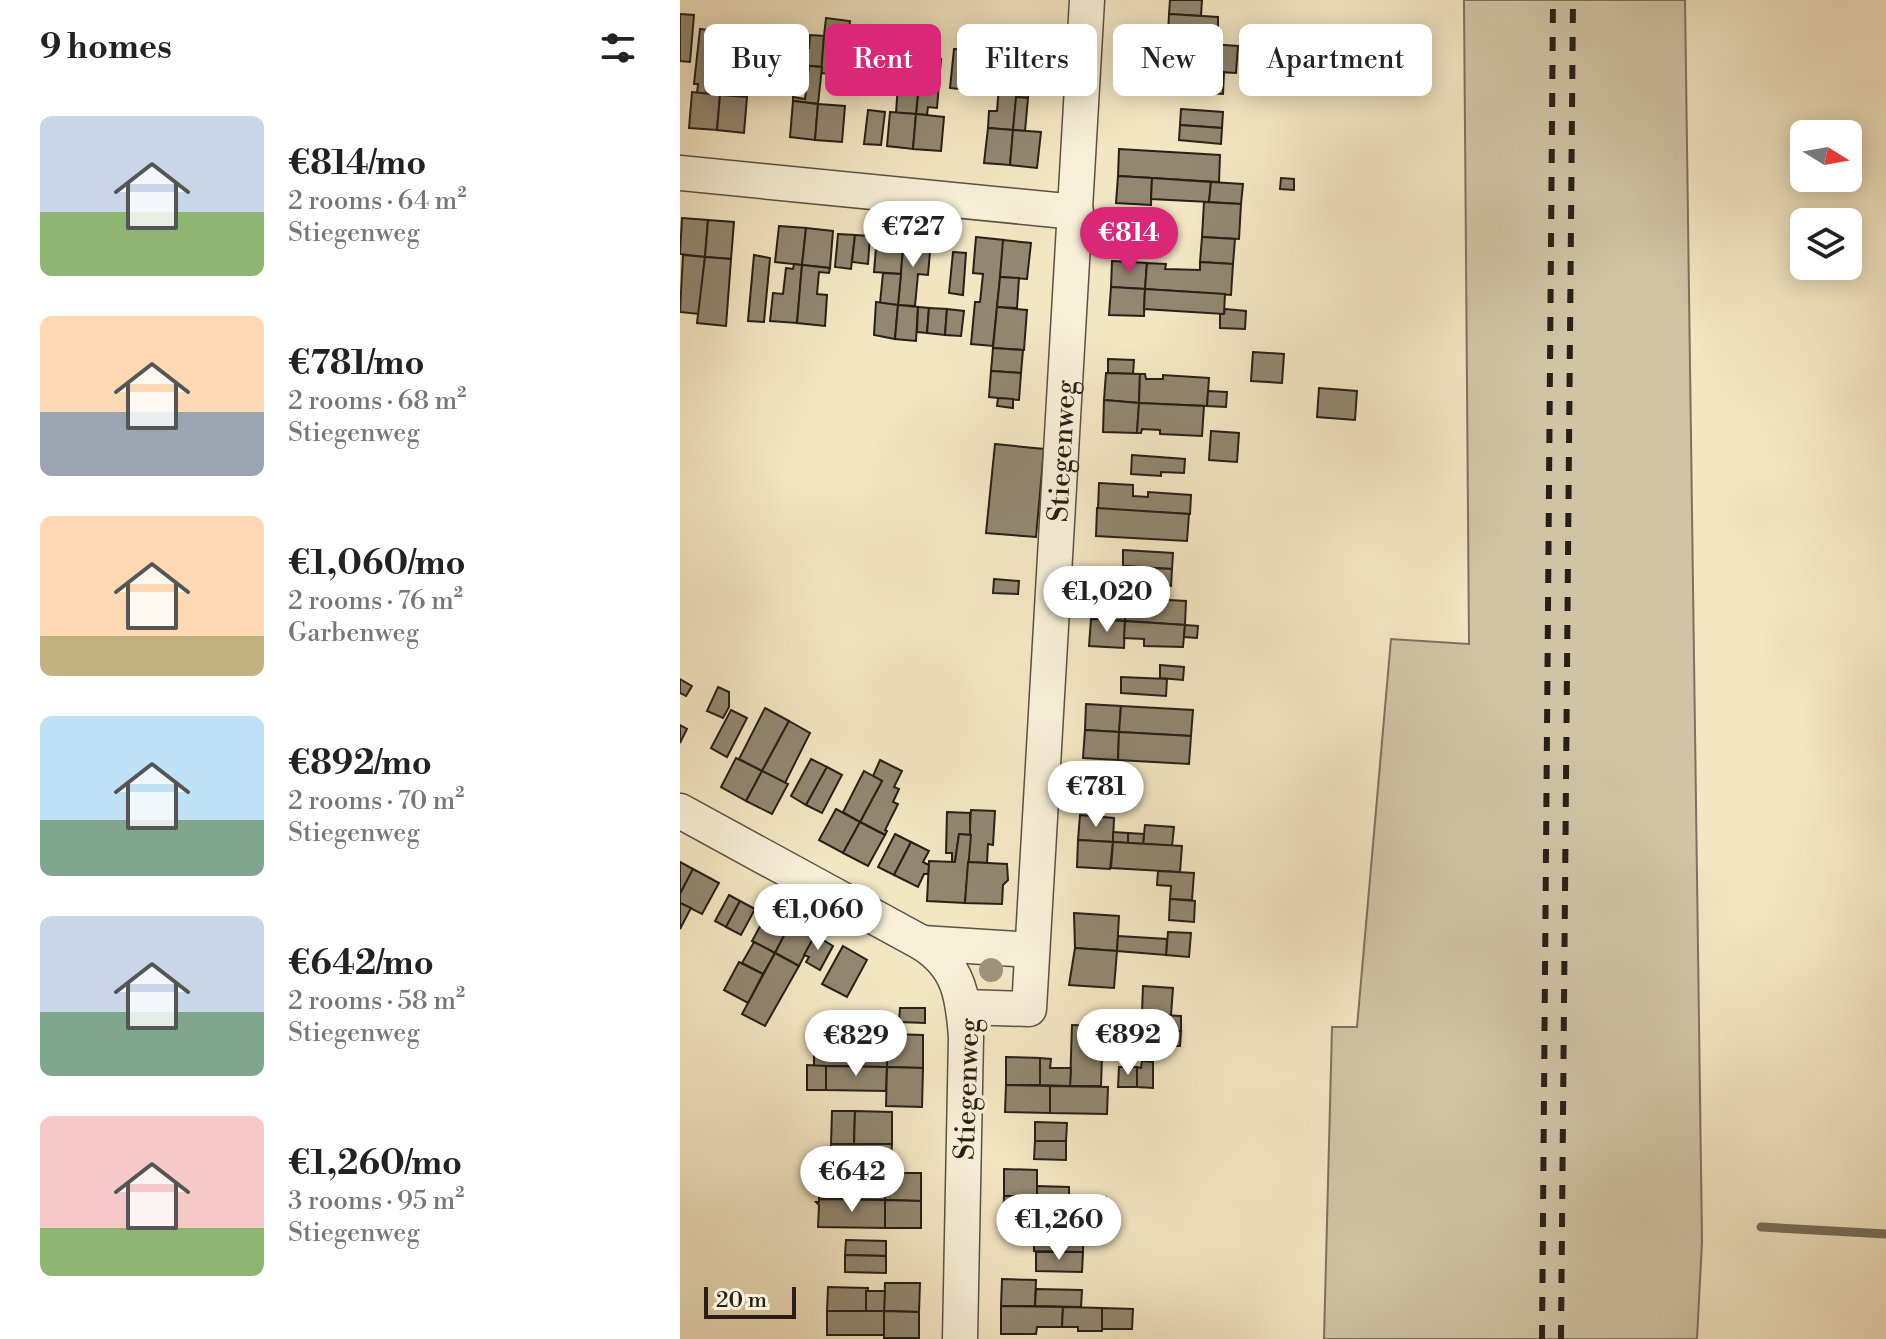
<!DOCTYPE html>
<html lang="en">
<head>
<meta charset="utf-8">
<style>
	:root { --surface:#fff; --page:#f2f2f2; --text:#222; --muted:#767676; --accent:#db2777 }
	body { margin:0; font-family:"Libre Bodoni",serif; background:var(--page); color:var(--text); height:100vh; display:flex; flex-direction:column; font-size:30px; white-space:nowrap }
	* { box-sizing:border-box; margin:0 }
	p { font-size:26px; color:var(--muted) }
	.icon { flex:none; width:44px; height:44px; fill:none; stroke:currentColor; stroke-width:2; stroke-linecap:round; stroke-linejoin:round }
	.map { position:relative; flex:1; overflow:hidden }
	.side { display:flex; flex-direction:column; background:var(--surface); width:680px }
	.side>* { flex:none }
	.guide { position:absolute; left:24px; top:24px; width:760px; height:72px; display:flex; gap:16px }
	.needle { width:52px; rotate:101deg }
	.tools { position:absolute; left:1110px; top:120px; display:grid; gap:16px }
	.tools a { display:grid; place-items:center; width:72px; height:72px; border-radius:12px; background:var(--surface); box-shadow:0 4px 20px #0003; font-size:40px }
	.scale { position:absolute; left:24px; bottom:20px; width:92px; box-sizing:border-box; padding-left:8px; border:4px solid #282017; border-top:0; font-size:22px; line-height:28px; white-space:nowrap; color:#282017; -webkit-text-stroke:6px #f7efd7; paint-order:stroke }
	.price { position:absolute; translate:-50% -68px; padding:0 18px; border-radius:28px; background:#fff; color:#222; font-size:26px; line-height:52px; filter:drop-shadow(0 2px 4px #0008) }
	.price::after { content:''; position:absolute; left:50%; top:48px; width:24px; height:18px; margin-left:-12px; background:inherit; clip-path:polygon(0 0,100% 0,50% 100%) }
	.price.selected { background:var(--accent); color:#fff }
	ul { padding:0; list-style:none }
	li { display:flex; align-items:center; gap:24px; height:200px; padding:0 40px }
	li span { display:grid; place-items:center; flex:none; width:224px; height:160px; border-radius:12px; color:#555 }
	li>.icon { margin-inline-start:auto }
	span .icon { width:96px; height:96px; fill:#fffc; stroke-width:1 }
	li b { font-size:34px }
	h2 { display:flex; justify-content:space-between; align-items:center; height:96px; padding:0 40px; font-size:34px }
	.pill { padding:0 28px; border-radius:12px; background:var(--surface); box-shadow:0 4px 20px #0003; font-size:28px; line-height:72px }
	.pill.selected { background:var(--accent); color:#fff }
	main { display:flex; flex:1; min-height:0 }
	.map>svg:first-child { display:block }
	.green { fill:#d0c4a5; stroke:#7c725e; stroke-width:2 }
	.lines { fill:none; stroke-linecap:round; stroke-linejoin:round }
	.stream { stroke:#786f5b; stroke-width:9 }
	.building { fill:#928770; stroke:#282017; stroke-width:2 }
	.street-casing { stroke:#5b5242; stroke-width:37 }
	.street { stroke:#f7efd7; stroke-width:34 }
	.rail { stroke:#282017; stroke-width:6; stroke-dasharray:14 14; stroke-linecap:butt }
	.tree { fill:#9f947c }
	.labels { text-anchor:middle; stroke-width:7; stroke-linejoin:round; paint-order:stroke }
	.street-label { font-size:28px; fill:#282017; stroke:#f7efd7 }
</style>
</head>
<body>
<main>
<section class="side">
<h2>9 homes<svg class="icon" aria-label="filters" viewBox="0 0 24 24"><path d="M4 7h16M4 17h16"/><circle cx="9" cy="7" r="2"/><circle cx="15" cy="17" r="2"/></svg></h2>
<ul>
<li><span style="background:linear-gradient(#c9d6e8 60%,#8fb573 0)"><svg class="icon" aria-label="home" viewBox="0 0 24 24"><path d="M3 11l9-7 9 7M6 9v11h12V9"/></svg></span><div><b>€814/mo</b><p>2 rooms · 64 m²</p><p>Stiegenweg</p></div></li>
<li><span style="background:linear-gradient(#ffd9b3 60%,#9aa5b1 0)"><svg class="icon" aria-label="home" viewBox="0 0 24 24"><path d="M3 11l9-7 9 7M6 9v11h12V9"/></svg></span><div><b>€781/mo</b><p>2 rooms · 68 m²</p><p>Stiegenweg</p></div></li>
<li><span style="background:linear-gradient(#ffd9b3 75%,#c2b280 0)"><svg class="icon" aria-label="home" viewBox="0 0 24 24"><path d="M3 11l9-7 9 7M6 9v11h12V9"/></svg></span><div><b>€1,060/mo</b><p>2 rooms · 76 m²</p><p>Garbenweg</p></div></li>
<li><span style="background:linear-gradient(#bfe0f5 65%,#7fa58c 0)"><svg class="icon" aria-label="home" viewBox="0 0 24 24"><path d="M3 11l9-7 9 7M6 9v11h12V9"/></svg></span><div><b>€892/mo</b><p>2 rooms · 70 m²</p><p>Stiegenweg</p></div></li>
<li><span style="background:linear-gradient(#c9d6e8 60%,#7fa58c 0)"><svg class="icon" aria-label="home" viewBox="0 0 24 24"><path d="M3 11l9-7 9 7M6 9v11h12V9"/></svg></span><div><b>€642/mo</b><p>2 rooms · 58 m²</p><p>Stiegenweg</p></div></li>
<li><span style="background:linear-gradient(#f6c9c9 70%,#8fb573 0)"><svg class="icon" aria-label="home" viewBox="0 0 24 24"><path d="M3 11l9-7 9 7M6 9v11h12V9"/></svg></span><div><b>€1,260/mo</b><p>3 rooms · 95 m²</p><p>Stiegenweg</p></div></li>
</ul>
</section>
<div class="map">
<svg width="1206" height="1339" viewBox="0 0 1206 1339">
	<rect width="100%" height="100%" fill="#f3e6c2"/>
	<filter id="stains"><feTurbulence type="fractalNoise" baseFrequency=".0025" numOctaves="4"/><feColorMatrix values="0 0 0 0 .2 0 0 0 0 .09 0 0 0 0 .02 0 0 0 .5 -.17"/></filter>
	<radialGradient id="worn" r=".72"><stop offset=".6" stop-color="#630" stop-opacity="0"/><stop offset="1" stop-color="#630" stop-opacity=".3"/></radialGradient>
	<path class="green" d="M784,0H1005L1022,1242L1017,1339H644L652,1027H677L711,639L789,644Z"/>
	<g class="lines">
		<path class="stream" d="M1081,1227L1206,1234"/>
	</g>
	<g class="building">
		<path d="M490,0H522L521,16L489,14Z"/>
		<path d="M0,14L14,15L10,62L0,61Z"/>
		<path d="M489,14L538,17V36L488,33Z"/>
		<path d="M146,18L170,21L169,32H153V37L144,36Z"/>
		<rect x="590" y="28" width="12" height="14"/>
		<path d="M20,29L46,32L40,95L17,93L18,84H14Z"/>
		<path d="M82,30L96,32L93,58L79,57Z"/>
		<path d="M181,31L194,32L190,74L177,73Z"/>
		<path d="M46,32L74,34L71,56L44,53Z"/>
		<path d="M96,32L111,33L109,59L93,58Z"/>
		<path d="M194,32L212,33L208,76L190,74Z"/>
		<path d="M130,35L144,36L142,67L121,65L123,48H129Z"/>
		<path d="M144,36L162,37L159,75L141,73Z"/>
		<path d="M452,39L488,41L486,69L450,66Z"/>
		<path d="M499,42L558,46L556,73L486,69L488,44L498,45Z"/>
		<path d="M274,49L289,50L286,90L270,88Z"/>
		<path d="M289,49L304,50L301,91L286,90Z"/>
		<path d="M44,53L62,55L58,97L40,95Z"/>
		<path d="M241,58L261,59L257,108L248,107L247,115L236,114Z"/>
		<path d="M321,62L340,63L333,130L308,128L309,111H317Z"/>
		<path d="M129,66L142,67L138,104L113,101V97L125,99Z"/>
		<path d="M451,66L485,68L484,94L450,93Z"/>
		<path d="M485,68L544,72L543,94L484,90Z"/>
		<path d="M219,70L240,72L236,114L216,113Z"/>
		<path d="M338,75L350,76L348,98L336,97Z"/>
		<path d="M12,92L40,95L37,130L9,128Z"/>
		<path d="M40,95L67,97L64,133L37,130Z"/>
		<path d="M336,97L348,98L345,131L333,130Z"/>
		<path d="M113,101L138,104L135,140L110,137Z"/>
		<path d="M138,104L165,106L162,142L135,140Z"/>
		<path d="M501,109L543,112L542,128L500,125Z"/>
		<path d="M188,110L205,112L201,145L184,144Z"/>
		<path d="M210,112L236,114L233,149L207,146Z"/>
		<path d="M236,114L264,117L261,151L233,149Z"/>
		<path d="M500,125L542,128L541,144L499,140Z"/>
		<path d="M308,128L333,130L330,165L304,163Z"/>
		<path d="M333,130L361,132L357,168L330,165Z"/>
		<path d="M439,149L540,155L539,182L438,176Z"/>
		<path d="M438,176L472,178L471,205L436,203Z"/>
		<path d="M472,178L531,182L529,202L471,199Z"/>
		<path d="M601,178L614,179V190L600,189Z"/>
		<path d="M531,182L563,184L561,204L529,202Z"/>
		<path d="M524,202L561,204L559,239L522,237Z"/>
		<path d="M2,218L28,220L25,257L0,254Z"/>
		<path d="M28,220L54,222L51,259L25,257Z"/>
		<path d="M99,226L126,228L122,265L95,262Z"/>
		<path d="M126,228L153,231L150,268L122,265Z"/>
		<path d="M158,234L175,235L171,269L155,267Z"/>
		<path d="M175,235L190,236L188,264L172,262Z"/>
		<path d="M197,235L224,238L221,274L194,272Z"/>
		<path d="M296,237L324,240L313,346L291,344L295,302H300L303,274L293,273Z"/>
		<path d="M522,237L555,239L553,264L520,262Z"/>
		<path d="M224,238L251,240L248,275L238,274L235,306L218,305Z"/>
		<path d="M323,240L351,243L347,279L320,277Z"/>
		<path d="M273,252L286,253L283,295L269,293Z"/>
		<path d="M3,255L25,257L19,314L0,312Z"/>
		<path d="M74,255L90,258L84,322L68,321Z"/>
		<path d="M25,257L51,259L46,326L17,323Z"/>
		<path d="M432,261L467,263L465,289L431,287Z"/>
		<path d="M520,262L553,264L551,295L465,289L467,263L486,264L485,269L520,270Z"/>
		<path d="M114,264L122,265L117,323L90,321L93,293L103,294L106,268L113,269Z"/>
		<path d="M122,265L150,268L149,273L139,272L137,294L147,295L145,326L117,323Z"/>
		<path d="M203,273L221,274L218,305L200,303Z"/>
		<path d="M320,277L339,278L337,308L317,307Z"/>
		<path d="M431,287L465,289L464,316L429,315Z"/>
		<path d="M465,289L545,294L544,314L464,309Z"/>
		<path d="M196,302L218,305L215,339L194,335Z"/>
		<path d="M218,305L238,307L236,341L215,339Z"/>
		<path d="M238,307L249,308L247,333L237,332Z"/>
		<path d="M317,307L347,310L344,350L313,348Z"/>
		<path d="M249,308L267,309L265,335L247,333Z"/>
		<path d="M267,309L284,311L281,336L265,335Z"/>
		<path d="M545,309L566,311L565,329L540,328V314H544Z"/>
		<path d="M313,348L343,350L341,373L311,371Z"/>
		<path d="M573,352L604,354L602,383L571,381Z"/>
		<path d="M428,359L454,360L453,374L428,373Z"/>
		<path d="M311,371L341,373L339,400L309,397Z"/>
		<path d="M426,373L460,374L459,403L424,400Z"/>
		<path d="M460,374H465L466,379H483V375L529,378L527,406L459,403Z"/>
		<path d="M639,388L677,391L675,420L637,417Z"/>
		<path d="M528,391L547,392L546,407L527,406Z"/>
		<path d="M318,398L333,399V408L317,406Z"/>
		<path d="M424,400L459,403L457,433L423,432Z"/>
		<path d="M459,403L524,406L522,436L480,434V430L462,429L461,433H457Z"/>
		<path d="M531,431L559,433L557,462L529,460Z"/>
		<path d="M315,444L364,449L356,537L306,533Z"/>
		<path d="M452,455L505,459L504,473L481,472V476L451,474Z"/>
		<path d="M419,483L453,485V496L468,497V492L511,495L510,514L418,509Z"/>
		<path d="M417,508L509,514L507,541L416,536Z"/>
		<path d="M443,550L493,553L492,569L443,566Z"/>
		<path d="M443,566L471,568L470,584L442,583Z"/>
		<path d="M471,568L492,569L491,586L470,584Z"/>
		<path d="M314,579L339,581L338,594L313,593Z"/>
		<path d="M412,593L446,596L445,621L411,619Z"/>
		<path d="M471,599L506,601L505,625L445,621L446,600Z"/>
		<path d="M411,619L445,621L444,648L409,646Z"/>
		<path d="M445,621L505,625L503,647L464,646V639L444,638Z"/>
		<path d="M505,625L518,626L517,638L504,637Z"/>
		<path d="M480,665L504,667L503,680L480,678Z"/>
		<path d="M441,677L487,679L486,696L441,693Z"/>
		<path d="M0,679L12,686L6,696L0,693Z"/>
		<path d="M38,687L49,692V707L43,718L27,711Z"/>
		<path d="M406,704L441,706L439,732L405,730Z"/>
		<path d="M441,706L513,710L511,736L439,732Z"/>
		<path d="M85,708L109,721L82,771L59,759Z"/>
		<path d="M51,710L67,718L47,757L31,748Z"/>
		<path d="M109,721L130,733L105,783L82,771Z"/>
		<path d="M0,725L7,729L0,743Z"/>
		<path d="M405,730L439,732L438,760L403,758Z"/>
		<path d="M439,732L511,736L509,764L438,760Z"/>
		<path d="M56,758L82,771L66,801L41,787Z"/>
		<path d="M131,759L147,767L126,805L111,796Z"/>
		<path d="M200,760L222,771L214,787L219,789L213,802L218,804L205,830L207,831L205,835L180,822L202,781L193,776Z"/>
		<path d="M147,767L162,775L142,813L126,805Z"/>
		<path d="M406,769L436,770L434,787L405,785Z"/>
		<path d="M82,771L108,784L92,814L66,801Z"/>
		<path d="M184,771L202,781L180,822L163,812Z"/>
		<path d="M405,785L434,787L433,804L404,802Z"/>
		<path d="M156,809L180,822L163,853L139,840Z"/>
		<path d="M291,810L315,811L313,845L308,844L307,863L288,862Z"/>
		<path d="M267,812L290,813V835L279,834L275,862H272V853H266Z"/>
		<path d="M400,815L434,818L433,842L398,840Z"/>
		<path d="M180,822L205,835L188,866L163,853Z"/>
		<path d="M465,825L494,827L492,846L463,844Z"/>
		<path d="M433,832L448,833V843L433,842Z"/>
		<path d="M448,833L464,834L463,844L448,843Z"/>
		<path d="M215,834L231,842L214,875L198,867Z"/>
		<path d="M279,834L291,835L285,903L247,901L249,861L275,862Z"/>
		<path d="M398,840L433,842L430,869L397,867Z"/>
		<path d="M231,842L249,851L243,862L249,865L248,874H244L238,887L214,875Z"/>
		<path d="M433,842L502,846L500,872L431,868Z"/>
		<path d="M0,862L13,869L0,894Z"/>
		<path d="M288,862L327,864L328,880L323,885L322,904L285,903Z"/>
		<path d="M13,869L39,883L22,914L0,903V894Z"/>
		<path d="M478,871L514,873L512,900L490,899L491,886L477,885Z"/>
		<path d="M49,895L60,901L46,927L35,921Z"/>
		<path d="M490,899L515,901L514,922L489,920Z"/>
		<path d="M60,901L75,909L61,935L46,927Z"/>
		<path d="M0,903L11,908L0,929Z"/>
		<path d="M89,910L111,922L95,953L72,941Z"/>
		<path d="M394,913L439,916L437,951L395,948Z"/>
		<path d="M111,922L135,935L119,966L95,953Z"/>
		<path d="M488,932L511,933L509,957L486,955Z"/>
		<path d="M135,935L153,946L140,970L126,962L129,957L124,955Z"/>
		<path d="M438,936L487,939L486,955L437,951Z"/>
		<path d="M74,942L95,953L83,974L62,963Z"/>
		<path d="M163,946L187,960L167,997L142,984Z"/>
		<path d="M395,948L437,951L434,988L389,985Z"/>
		<path d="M95,953L119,966L85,1026L62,1014Z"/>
		<path d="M59,962L83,974L68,1003L44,990Z"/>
		<path d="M463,986L493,988L491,1015L462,1014Z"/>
		<path d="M220,1008H245V1023L219,1022Z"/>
		<path d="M462,1014L501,1016V1031L461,1029Z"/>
		<path d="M392,1025L423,1026L421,1086H390Z"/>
		<path d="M461,1029L501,1031L500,1046L460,1045Z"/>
		<path d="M134,1033L207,1034V1067L134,1066Z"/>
		<path d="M207,1034L243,1035V1068L207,1067Z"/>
		<path d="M326,1057L360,1058V1085H326Z"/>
		<path d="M360,1058L371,1059L370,1068H391L390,1086L360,1085Z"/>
		<path d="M462,1061L473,1062V1088L457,1087V1067L461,1068Z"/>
		<path d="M127,1065L146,1066V1090H127Z"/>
		<path d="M146,1066L207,1067L206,1091L146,1090Z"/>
		<path d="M207,1067L243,1068L242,1107L206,1106Z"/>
		<path d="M439,1067H457V1087H438Z"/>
		<path d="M326,1085L370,1086V1113L325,1112Z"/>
		<path d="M370,1086L428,1087L427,1114L370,1113Z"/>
		<path d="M152,1111H175L174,1144H151Z"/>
		<path d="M175,1111L212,1112V1144H174Z"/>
		<path d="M355,1122L387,1123L386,1141H355Z"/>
		<path d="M355,1141H386V1160L354,1159Z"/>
		<path d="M151,1144H212L211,1161H151Z"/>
		<path d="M324,1169L357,1170V1196H324Z"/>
		<path d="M206,1173H241V1201L205,1200Z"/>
		<path d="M139,1174L206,1175L205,1200L139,1199Z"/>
		<path d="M357,1186L389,1187V1197L357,1196Z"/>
		<path d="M324,1196H357V1223H323Z"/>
		<path d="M357,1196L411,1197V1220H357Z"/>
		<rect x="411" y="1197" width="15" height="18"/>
		<path d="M139,1199L205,1200V1228L138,1227L139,1205L136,1202H139Z"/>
		<path d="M205,1200L241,1201V1228H205Z"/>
		<path d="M354,1235L403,1236V1252L354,1251Z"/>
		<path d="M166,1240L206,1241V1256L165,1255Z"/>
		<path d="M356,1252H403L402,1272L356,1271Z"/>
		<path d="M165,1255L206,1256V1273L165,1272Z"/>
		<path d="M322,1279L356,1280L355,1306H321Z"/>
		<path d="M205,1283H240L239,1312L204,1311Z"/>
		<path d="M148,1287L188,1288L186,1311H147Z"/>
		<path d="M356,1289L402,1290L401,1307L355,1306Z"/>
		<path d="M186,1291H205L204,1311H186Z"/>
		<path d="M321,1306L383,1307L382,1327H357L356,1334H321Z"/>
		<path d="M383,1307L422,1308V1331H398V1327H382Z"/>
		<path d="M422,1308L453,1309L452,1329H422Z"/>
		<rect x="147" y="1311" width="57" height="24"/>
		<path d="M204,1311L239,1312V1338H204Z"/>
	</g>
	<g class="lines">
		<defs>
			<g id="street">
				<path d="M0,173L396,212"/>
				<path d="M0,811L242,943C279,966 283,996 286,1037L280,1339"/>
				<path d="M242,943L352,950"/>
				<path id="s1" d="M284,1007L349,1009L407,0"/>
			</g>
		</defs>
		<use href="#street" class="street-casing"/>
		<use href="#street" class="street"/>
		<g class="rail">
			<path d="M862,1339L873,0"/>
			<path d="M881,1339L893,0"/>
		</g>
	</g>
	<circle class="tree" cx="311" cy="970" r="12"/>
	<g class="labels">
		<g class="street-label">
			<text dy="10" stroke="none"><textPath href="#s1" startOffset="624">Stiegenweg</textPath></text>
			<text transform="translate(286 1089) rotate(-88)" y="10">Stiegenweg</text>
		</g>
	</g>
	<rect width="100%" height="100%" filter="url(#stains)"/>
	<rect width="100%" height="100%" fill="url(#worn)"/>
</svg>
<div class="tools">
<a><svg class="needle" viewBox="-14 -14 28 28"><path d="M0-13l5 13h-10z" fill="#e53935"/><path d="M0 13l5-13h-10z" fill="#767676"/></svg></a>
<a><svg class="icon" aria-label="layers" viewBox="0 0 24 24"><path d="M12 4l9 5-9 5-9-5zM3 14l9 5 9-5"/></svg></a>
</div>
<div class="scale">20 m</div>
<b class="price" style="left:233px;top:269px">€727</b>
<b class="price selected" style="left:449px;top:275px">€814</b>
<b class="price" style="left:427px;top:634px">€1,020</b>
<b class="price" style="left:416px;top:829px">€781</b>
<b class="price" style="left:138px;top:952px">€1,060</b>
<b class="price" style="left:448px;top:1077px">€892</b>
<b class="price" style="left:176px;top:1078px">€829</b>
<b class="price" style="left:172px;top:1214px">€642</b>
<b class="price" style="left:379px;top:1262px">€1,260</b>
<div class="guide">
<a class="pill">Buy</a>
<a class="pill selected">Rent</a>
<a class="pill">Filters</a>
<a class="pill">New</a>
<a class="pill">Apartment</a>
</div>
</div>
</main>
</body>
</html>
